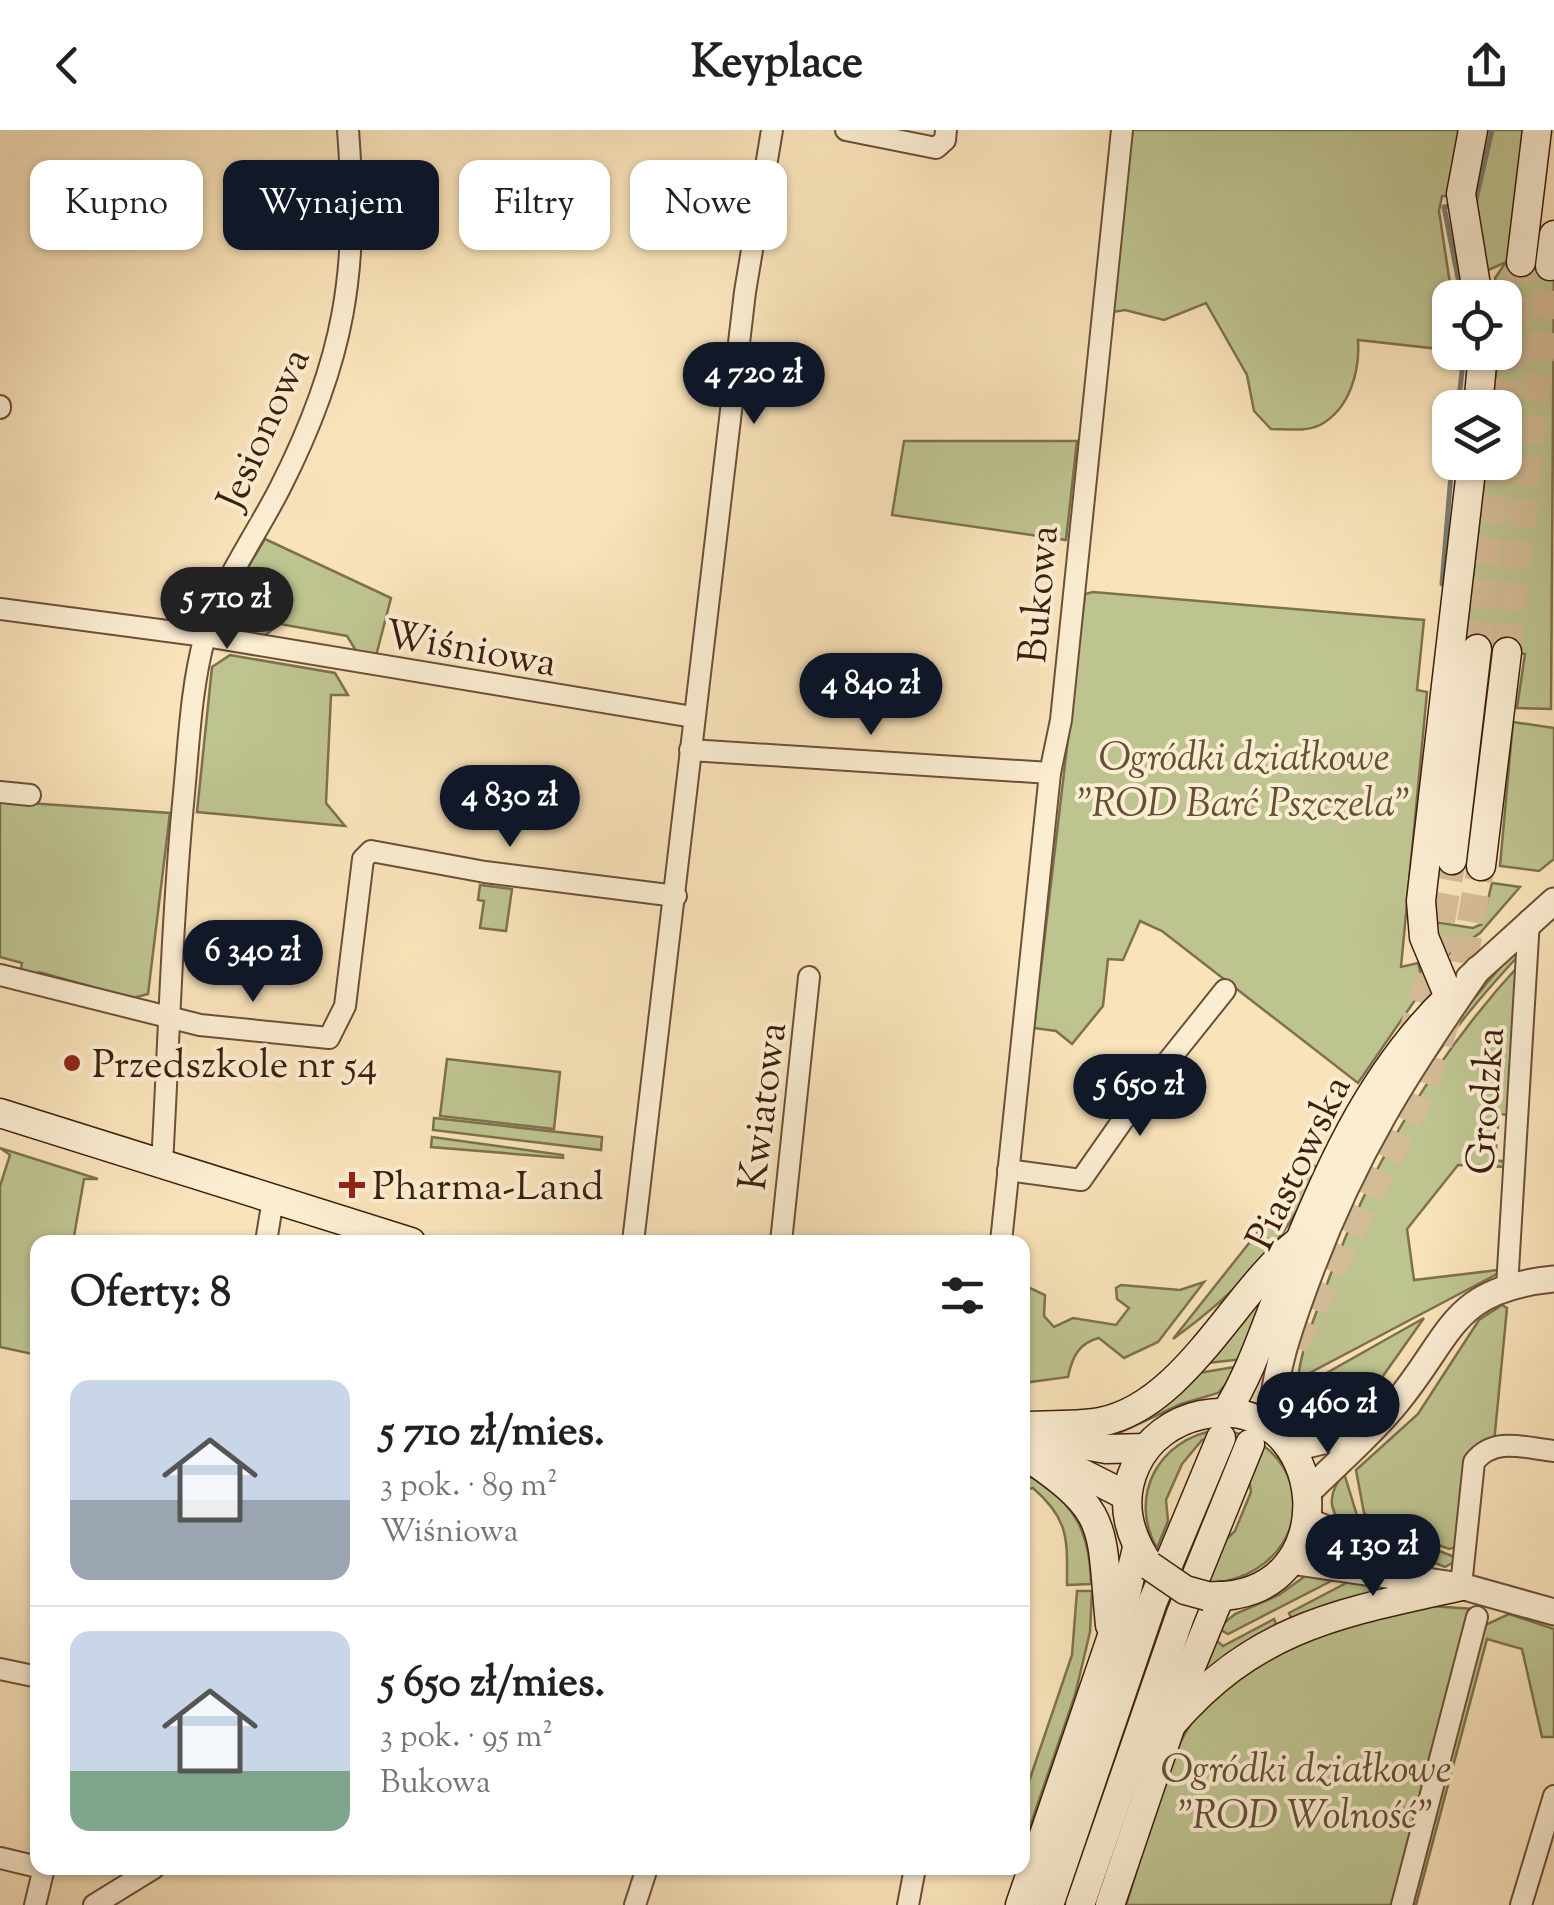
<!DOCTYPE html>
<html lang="pl">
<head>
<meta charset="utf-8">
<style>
	:root { --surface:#fff; --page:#f6f6f6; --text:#202124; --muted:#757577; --line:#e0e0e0; --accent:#111827 }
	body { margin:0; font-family:"Sorts Mill Goudy",serif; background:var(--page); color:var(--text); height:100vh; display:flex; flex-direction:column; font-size:38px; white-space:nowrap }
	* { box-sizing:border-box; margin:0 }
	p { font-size:32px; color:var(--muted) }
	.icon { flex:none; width:55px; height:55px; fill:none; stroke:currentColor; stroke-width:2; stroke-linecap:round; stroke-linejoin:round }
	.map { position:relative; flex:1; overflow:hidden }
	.sheet { position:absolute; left:30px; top:1105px; width:1000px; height:640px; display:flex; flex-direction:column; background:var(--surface); border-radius:20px; box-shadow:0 2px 8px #0004 }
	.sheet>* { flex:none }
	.guide { position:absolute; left:30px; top:30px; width:1000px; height:90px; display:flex; gap:20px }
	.controls { position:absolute; left:1432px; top:150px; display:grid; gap:20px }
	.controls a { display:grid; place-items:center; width:90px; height:90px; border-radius:20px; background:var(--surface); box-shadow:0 2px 8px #0004; font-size:50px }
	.price { position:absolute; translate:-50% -85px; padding:0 22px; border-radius:35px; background:var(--accent); color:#fff; font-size:32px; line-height:65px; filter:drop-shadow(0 2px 5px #0008) }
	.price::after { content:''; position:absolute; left:50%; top:60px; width:30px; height:22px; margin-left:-15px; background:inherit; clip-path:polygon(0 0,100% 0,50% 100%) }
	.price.current { background:#222; color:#fff }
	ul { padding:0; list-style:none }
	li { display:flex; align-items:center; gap:30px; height:250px; padding:0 40px }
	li+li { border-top:2px solid var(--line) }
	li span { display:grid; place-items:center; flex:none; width:280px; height:200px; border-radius:20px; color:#555 }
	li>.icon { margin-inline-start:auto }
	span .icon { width:120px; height:120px; fill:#fffc; stroke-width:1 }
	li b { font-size:42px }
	h2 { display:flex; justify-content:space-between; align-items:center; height:120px; padding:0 40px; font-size:42px }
	.pill { padding:0 35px; border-radius:20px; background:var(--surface); box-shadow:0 2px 8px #0004; font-size:35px; line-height:90px }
	.pill.current { background:var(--accent); color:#fff }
	header { display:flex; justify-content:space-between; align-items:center; height:130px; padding:0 40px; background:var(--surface); font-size:45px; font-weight:700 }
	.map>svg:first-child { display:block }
	.green { fill:#bec490; stroke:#7e714e; stroke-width:2.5 }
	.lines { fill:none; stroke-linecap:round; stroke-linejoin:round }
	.stream { stroke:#797d73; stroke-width:5 }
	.secondary-tunnel { stroke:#d4bc97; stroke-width:28; stroke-dasharray:28 14; stroke-linecap:butt }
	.minor-casing { stroke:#6d4f38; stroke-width:24 }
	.tertiary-casing { stroke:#6d4f38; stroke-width:29 }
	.secondary-casing { stroke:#3e1e0c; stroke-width:31 }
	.minor { stroke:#fbedd2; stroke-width:20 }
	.tertiary { stroke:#fbedd2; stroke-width:25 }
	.secondary { stroke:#fbedd2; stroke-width:28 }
	.secondary-bridge-casing { stroke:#3e1e0c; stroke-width:31; stroke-linecap:butt }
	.secondary-bridge { stroke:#fbedd2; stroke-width:28 }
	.poi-dot { fill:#8f2418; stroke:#fbedd2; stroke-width:4 }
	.labels { text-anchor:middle; stroke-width:8; stroke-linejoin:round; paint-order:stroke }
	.street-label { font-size:40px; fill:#3e1e0c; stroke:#fbedd2 }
	.park-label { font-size:40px; font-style:italic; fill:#645034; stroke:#fbedd2 }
	.poi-label { font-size:40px; fill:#3e1e0c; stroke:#fbedd2; text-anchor:start }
</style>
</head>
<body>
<header><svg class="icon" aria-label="back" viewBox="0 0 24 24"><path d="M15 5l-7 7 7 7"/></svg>Keyplace<svg class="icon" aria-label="share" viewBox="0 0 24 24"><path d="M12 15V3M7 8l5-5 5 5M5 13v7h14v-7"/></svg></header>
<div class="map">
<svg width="1554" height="1775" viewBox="0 0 1554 1775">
	<rect width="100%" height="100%" fill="#f9e3ba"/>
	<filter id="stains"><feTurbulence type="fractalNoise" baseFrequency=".002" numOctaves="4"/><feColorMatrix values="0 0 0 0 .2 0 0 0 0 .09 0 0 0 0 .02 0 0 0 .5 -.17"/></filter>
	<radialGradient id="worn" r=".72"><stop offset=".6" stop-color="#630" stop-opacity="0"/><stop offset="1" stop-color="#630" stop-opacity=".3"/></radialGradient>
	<g class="green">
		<path d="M1126,0H1460L1451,66H1442L1439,81L1452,167L1449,220L1358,210C1360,241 1350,279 1320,295C1306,302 1286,299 1271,299L1254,281L1247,245L1206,173L1164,190L1125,180L1113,182Z"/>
		<path d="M1481,0H1526L1513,132L1554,136L1551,579L1517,578L1525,524L1465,516L1486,333L1505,332V278L1492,277L1498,223L1505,222V168L1498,167L1495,148L1506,132L1482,143L1472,84Z"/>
		<path d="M904,311H1077L1066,410L892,385Z"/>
		<path d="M265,409L391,468L376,526L358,524L347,506L280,494L260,509C204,493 247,441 265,409Z"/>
		<path d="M1093,462L1424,490L1417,560L1427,562L1401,837L1418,833L1424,857L1358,953L1162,801L1140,791L1123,830L1108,829L1103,876L1072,914L1056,901L1034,898L1085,464Z"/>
		<path d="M230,525L335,543L348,565H331L326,673L345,696L197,682L212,537Z"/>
		<path d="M1513,592L1554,598V729L1539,741L1500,736Z"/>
		<path d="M0,671L170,683L148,864L133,868L39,842L32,847L20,844L22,833L0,827Z"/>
		<path d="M1492,753L1520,757L1480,803L1444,828L1428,791L1473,798L1482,794Z"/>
		<path d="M480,755L512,759L506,801L480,798L484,771L478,770Z"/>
		<path d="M1516,820L1521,823C1457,891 1398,971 1358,1055C1329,1116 1310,1180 1289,1243L1284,1244C1334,1082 1400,946 1516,820Z"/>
		<path d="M1521,833L1510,985L1499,984L1495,1030L1507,1032L1506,1037L1458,1035L1407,1099L1414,1150L1498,1140L1497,1144L1298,1249C1301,1218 1316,1184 1327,1154C1371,1035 1434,927 1521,833Z"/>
		<path d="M447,929L560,942L554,999L440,986Z"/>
		<path d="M434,988L602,1007L601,1020L433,1000Z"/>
		<path d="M432,1007L563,1025V1028L431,1017Z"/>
		<path d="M0,1018L98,1049H84L73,1112H38L37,1225L0,1217V1056L10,1025Z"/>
		<path d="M1311,1035L1319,1037C1289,1110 1237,1163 1173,1209Z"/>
		<path d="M1282,1132L1243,1229L1199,1234Z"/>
		<path d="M1204,1152L1158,1212L1124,1228L1099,1208C1078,1213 1072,1228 1068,1247L1023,1253V1166L1030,1158L1045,1165L1044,1186L1054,1197L1073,1188L1116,1195L1129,1178L1117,1169L1116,1158L1121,1155L1180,1160Z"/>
		<path d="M1502,1175L1507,1178L1494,1313L1482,1314L1457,1417L1449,1419L1374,1391L1364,1383L1356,1340L1418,1284L1479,1190Z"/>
		<path d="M1424,1188L1366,1270L1309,1253Z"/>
		<path d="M1234,1237L1240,1239L1218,1263L1181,1274L1115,1305L1114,1301L1199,1243Z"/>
		<path d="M1281,1255L1290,1258L1321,1303L1301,1301L1288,1290Z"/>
		<path d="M1305,1260L1358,1277L1327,1293Z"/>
		<path d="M1217,1300C1296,1304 1323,1397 1256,1439C1242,1448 1226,1451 1211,1455L1207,1450L1220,1415L1235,1401L1251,1362L1243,1311L1202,1310L1182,1334L1166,1370L1168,1391L1157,1418C1128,1368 1157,1309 1217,1300Z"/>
		<path d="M1344,1343L1359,1392L1356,1402C1329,1388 1324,1368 1344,1343Z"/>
		<path d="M1035,1346C1076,1377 1090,1403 1091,1454L1067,1455C1067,1410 1070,1390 1033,1358L1023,1360V1350Z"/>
		<path d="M1372,1395L1460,1429L1445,1437L1366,1406Z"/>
		<path d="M1308,1444L1343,1445L1228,1504L1218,1498L1235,1484L1279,1465Z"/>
		<path d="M1352,1450L1416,1457L1294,1494L1289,1483Z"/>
		<path d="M1077,1461H1092L1090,1502L1075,1565L1023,1717V1669L1072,1525Z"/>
		<path d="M1430,1476L1474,1479L1397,1775H1126C1142,1727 1164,1635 1190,1595C1240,1516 1345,1495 1430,1476Z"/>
		<path d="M1509,1484L1554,1499V1607H1542L1522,1519L1487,1509L1416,1775H1412L1483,1496Z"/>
		<path d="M1274,1489L1279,1501L1197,1552L1212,1507L1223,1516Z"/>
		<path d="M1142,1540L1146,1542L1068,1775H1060Z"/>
	</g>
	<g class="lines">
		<g class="stream">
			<path d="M1475,74L1492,0"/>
			<path d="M1450,76L1444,77L1462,168"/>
			<path d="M1458,278L1464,222"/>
			<path d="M1442,454L1452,332"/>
		</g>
		<g class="secondary-tunnel">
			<path d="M1505,278L1521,132"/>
			<path d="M1477,519L1498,332"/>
			<path d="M1507,522L1550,136"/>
			<path d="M1409,913L1432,840L1452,730"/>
			<path d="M1293,1216L1424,957L1461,845L1481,736"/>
		</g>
		<defs>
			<g id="minor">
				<path d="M846,0L936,18L945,10L946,0"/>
				<path d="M0,278V276"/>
				<path d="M0,479L205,506L693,587"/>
				<path d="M690,620L1050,643"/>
				<path d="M0,662L30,665"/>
				<path d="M0,845L200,895L329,908L345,876L363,729L371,721L485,742L676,766"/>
				<path d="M162,1034C169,910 172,786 184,663C189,611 191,557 205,506C221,453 255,407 280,358C345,230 359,141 348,0"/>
				<path d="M1008,1040L1081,1050L1137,970L1225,860"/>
				<path d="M266,1112L273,1069"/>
				<path d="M633,1112L745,162L772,0"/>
				<path d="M781,1112L809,847"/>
				<path d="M1001,1112L1050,643L1061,590L1122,0"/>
				<path d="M1507,1157L1529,790"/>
				<path d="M1461,1456L1474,1332C1494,1306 1525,1318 1554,1321"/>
				<path d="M0,1539L38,1547"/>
				<path d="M0,1728L38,1737"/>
				<path d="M35,1775L44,1738"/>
				<path d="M94,1775L154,1738"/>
				<path d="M635,1775L647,1738"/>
				<path d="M908,1775L915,1738"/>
				<path d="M1402,1775L1477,1487"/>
				<path d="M1521,1775L1554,1666"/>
			</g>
			<g id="tertiary">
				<path d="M1469,848L1554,771"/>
				<path d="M1271,1300C1272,1245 1290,1196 1309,1145C1354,1024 1405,944 1478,839"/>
				<path d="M1290,1319L1344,1306L1364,1295"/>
				<path d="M1309,1361C1338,1332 1371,1304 1397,1272C1453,1204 1451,1159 1554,1149"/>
				<path d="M1308,1391L1419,1439"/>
				<path d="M1290,1431L1461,1456L1554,1482"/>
			</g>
			<g id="secondary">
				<path d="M1473,0L1461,64L1478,168"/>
				<path d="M1521,132L1537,0"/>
				<path d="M1550,136L1554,105"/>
				<path d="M1478,278L1483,222"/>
				<path d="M1452,730L1477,519"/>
				<path d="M1481,736L1507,522"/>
				<path d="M0,983L411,1112"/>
				<path d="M1225,1284C1251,1243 1266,1195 1284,1150C1325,1047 1368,945 1449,867L1424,807L1421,771L1472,332"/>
				<path d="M1022,1296C1048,1295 1076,1296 1100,1292C1185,1276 1235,1160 1299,1111"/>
				<path d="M1034,1306L1106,1319L1146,1318"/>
				<path d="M1022,1323C1112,1383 1100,1393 1110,1495"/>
				<path d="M1056,1330L1127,1366"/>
				<path d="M1150,1436C1128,1405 1119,1371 1136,1335C1148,1309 1173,1291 1201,1285C1331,1258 1352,1474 1207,1466"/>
				<path d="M1171,1595C1256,1496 1340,1483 1461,1456"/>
				<path d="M1020,1775L1125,1468L1137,1418"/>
				<path d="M1049,1775L1153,1471L1221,1308"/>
				<path d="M1080,1775L1180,1486L1250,1314"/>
				<path d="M1110,1775L1190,1539L1220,1466"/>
			</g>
		</defs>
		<use href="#minor" class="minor-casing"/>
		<use href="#tertiary" class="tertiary-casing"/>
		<use href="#secondary" class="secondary-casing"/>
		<use href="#minor" class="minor"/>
		<use href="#tertiary" class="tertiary"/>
		<use href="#secondary" class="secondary"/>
		<defs>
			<path id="secondary-bridge" d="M1150,1436L1185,1460L1207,1466"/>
		</defs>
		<use href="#secondary-bridge" class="secondary-bridge-casing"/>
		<use href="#secondary-bridge" class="secondary-bridge"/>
	</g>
	<g class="poi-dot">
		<circle cx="72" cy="933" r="10"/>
		<path d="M347 1040h10v10h10v10h-10v10h-10v-10h-10v-10h10z"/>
	</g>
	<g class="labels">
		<g class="street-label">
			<text transform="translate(262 298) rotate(-66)" y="14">Jesionowa</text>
			<text transform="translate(1037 464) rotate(-85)" y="14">Bukowa</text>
			<text transform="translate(471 517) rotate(10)" y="14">Wiśniowa</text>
			<text transform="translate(1484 971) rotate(-86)" y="14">Grodzka</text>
			<text transform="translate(761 976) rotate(-83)" y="14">Kwiatowa</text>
			<text transform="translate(1297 1032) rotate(-64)" y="14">Piastowska</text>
		</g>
		<g class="park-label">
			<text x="1244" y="640">Ogródki działkowe<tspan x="1244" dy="46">"ROD Barć Pszczela"</tspan></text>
			<text x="1306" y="1652">Ogródki działkowe<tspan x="1306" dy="46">"ROD Wolność"</tspan></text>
		</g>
		<g class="poi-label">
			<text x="92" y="947">Przedszkole nr 54</text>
			<text x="372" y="1069">Pharma-Land</text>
		</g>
	</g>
	<rect width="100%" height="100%" filter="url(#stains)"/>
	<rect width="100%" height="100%" fill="url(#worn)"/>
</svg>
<div class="controls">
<a><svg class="icon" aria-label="locate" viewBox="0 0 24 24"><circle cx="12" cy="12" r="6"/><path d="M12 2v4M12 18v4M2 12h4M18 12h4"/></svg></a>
<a><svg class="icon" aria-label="layers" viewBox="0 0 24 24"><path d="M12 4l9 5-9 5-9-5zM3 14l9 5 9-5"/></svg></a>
</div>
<b class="price" style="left:754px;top:297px">4 720 zł</b>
<b class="price current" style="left:227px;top:522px">5 710 zł</b>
<b class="price" style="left:871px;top:608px">4 840 zł</b>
<b class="price" style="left:510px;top:720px">4 830 zł</b>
<b class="price" style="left:253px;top:875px">6 340 zł</b>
<b class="price" style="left:1140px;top:1009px">5 650 zł</b>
<b class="price" style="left:1328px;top:1327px">9 460 zł</b>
<b class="price" style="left:1373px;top:1469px">4 130 zł</b>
<div class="guide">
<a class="pill">Kupno</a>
<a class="pill current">Wynajem</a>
<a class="pill">Filtry</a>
<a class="pill">Nowe</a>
</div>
<section class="sheet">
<h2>Oferty: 8<svg class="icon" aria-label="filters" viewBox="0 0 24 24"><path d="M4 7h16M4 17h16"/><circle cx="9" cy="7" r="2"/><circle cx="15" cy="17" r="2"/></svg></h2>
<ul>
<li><span style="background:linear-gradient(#c9d6e8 60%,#9aa5b1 0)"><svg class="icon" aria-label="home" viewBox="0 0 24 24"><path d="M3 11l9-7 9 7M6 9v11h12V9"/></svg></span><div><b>5 710 zł/mies.</b><p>3 pok. · 89 m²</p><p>Wiśniowa</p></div></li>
<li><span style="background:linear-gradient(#c9d6e8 70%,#7fa58c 0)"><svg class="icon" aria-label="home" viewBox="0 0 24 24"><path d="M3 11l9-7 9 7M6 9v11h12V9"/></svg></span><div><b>5 650 zł/mies.</b><p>3 pok. · 95 m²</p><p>Bukowa</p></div></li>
</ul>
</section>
</div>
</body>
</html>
